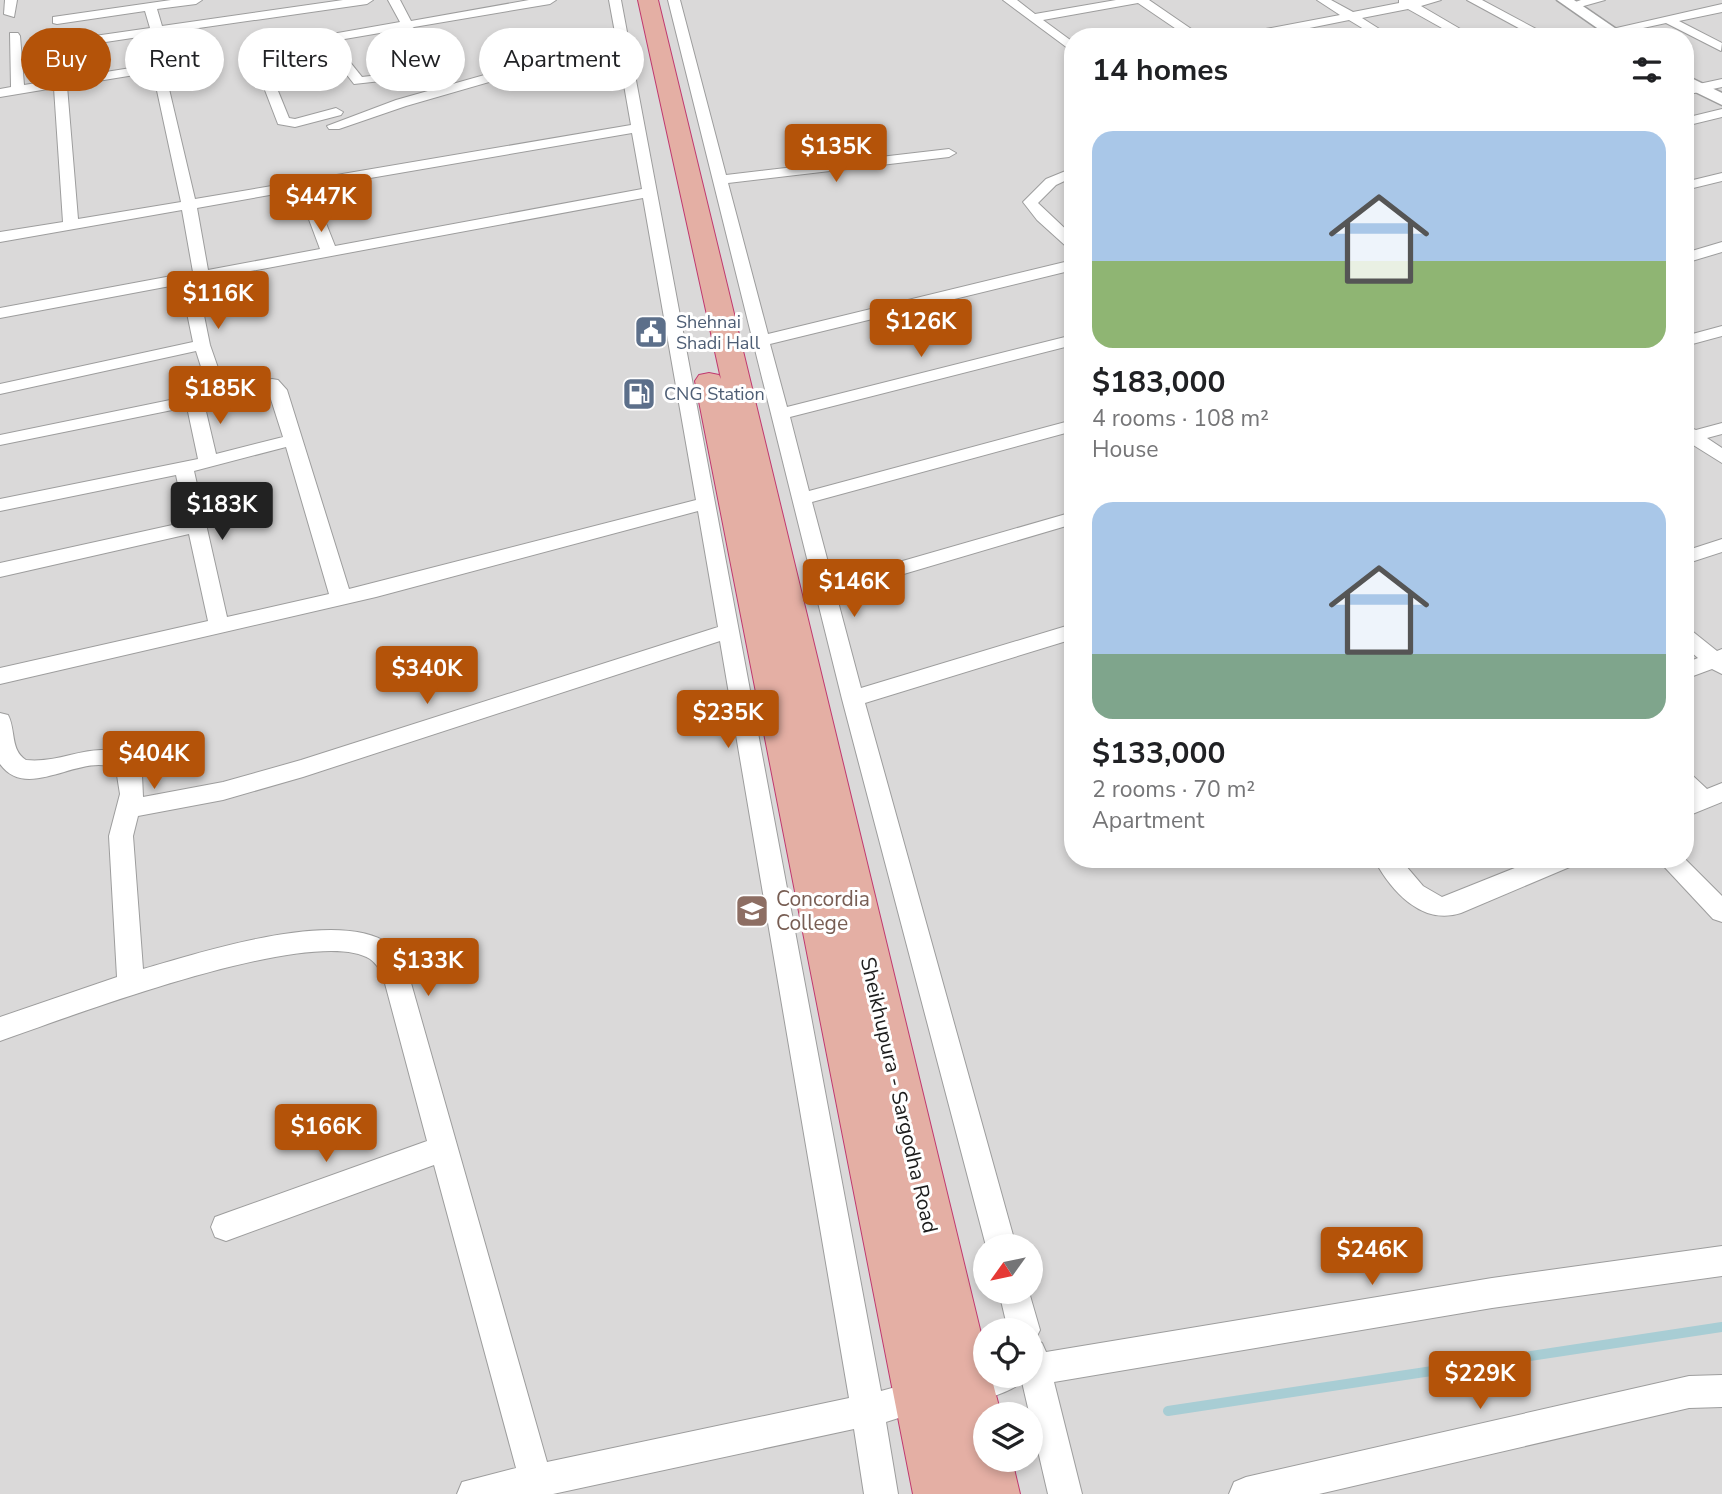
<!DOCTYPE html>
<html lang="en">
<head>
<meta charset="utf-8">
<style>
	:root { --surface:#fff; --page:#f6f6f6; --text:#202124; --muted:#757577; --accent:#b45309 }
	body { margin:0; font-family:"Nunito Sans",sans-serif; background:var(--page); color:var(--text); height:100vh; display:flex; flex-direction:column; font-size:26px; white-space:nowrap }
	* { box-sizing:border-box; margin:0 }
	p { font-size:23px; color:var(--muted) }
	.icon { flex:none; width:38px; height:38px; fill:none; stroke:currentColor; stroke-width:2; stroke-linecap:round; stroke-linejoin:round }
	.map { position:relative; flex:1; overflow:hidden }
	.side { position:absolute; left:1064px; top:28px; width:630px; height:840px; display:flex; flex-direction:column; background:var(--surface); border-radius:28px; box-shadow:0 4px 10px #0003 }
	.side>* { flex:none }
	.hud { position:absolute; left:21px; top:28px; width:665px; height:63px; display:flex; gap:14px }
	.needle { width:46px; rotate:237deg }
	.controls { position:absolute; left:973px; top:1234px; display:grid; gap:14px }
	.controls a { display:grid; place-items:center; width:70px; height:70px; border-radius:50%; background:var(--surface); box-shadow:0 4px 10px #0003; font-size:35px }
	.price { position:absolute; translate:-50% -60px; padding:0 16px; border-radius:7px; background:var(--accent); color:#fff; font-size:23px; line-height:46px; filter:drop-shadow(0 2px 4px #0008) }
	.price::after { content:''; position:absolute; left:50%; top:42px; width:21px; height:16px; margin-left:-10px; background:inherit; clip-path:polygon(0 0,100% 0,50% 100%) }
	.price.active { background:#222; color:#fff }
	ul { padding:0; list-style:none }
	li { display:grid; align-content:center; gap:14px; height:371px; padding:0 28px }
	li span { display:grid; place-items:center; height:217px; border-radius:21px; color:#555 }
	li>.icon { margin-inline-start:auto }
	span .icon { width:126px; height:126px; fill:#fffc; stroke-width:1 }
	li b { font-size:30px }
	h2 { display:flex; justify-content:space-between; align-items:center; height:84px; padding:0 28px; font-size:30px }
	.chip { padding:0 24px; border-radius:32px; background:var(--surface); box-shadow:0 4px 10px #0003; font-size:24px; line-height:63px }
	.chip.active { background:var(--accent); color:#fff }
	.map>svg:first-child { display:block }
	.residential { fill:#dad9d9; fill-rule:evenodd }
	.lines { fill:none; stroke-linecap:round; stroke-linejoin:round }
	.stream { stroke:#a8cdd4; stroke-width:10 }
	.minor-casing { stroke:#9d9d9d; stroke-width:2 }
	.tertiary-casing { stroke:#9d9d9d; stroke-width:3 }
	.trunk-casing { stroke:#c0396f; stroke-width:2 }
	.minor { fill:#fff; fill-rule:evenodd }
	.tertiary { fill:#fff; fill-rule:evenodd }
	.trunk { fill:#e4afa4; fill-rule:evenodd }
	.labels { text-anchor:middle; stroke-width:6; stroke-linejoin:round; paint-order:stroke }
	.far-service-label { font-size:18px; fill:#4e5e75; stroke:#fff; text-anchor:start }
	.education-label { font-size:21px; fill:#785e54; stroke:#fff; text-anchor:start }
	.street-label { font-size:21px; fill:#1c1c1c; stroke:#fff }
</style>
</head>
<body>
<div class="map">
<svg width="1722" height="1494" viewBox="0 0 1722 1494">
	<rect width="100%" height="100%" fill="#ece8e3"/>
	<path class="residential" d="M0,0H1722V1494H0ZM1073,37H1685V859H1073ZM985,1246H1031V1292H985ZM985,1330H1031V1376H985ZM985,1414H1031V1460H985Z"/>
	<g class="lines">
		<path class="stream" d="M1168,1411L1722,1327"/>
		<defs>
			<g id="minor">
				<path d="M5,0H17L14,17L4,14Z"/>
				<path d="M171,0H202L196,4L157,9L162,26L343,0H373L367,4L164,33L171,57L165,72L195,199L631,125L617,45L406,106L339,129H329L327,126L396,100L616,38L609,0H621L881,1391L925,1379L936,1384L941,1395L936,1406L886,1422L898,1494H864L854,1429L553,1494H457L462,1482L516,1468L434,1165L226,1241L215,1237L211,1227L215,1217L226,1213L427,1141L383,976C380,970 376,963 370,959C314,923 66,1018 0,1041V1017L117,977L109,836L120,794L116,769C82,751 28,803 0,764V713L8,715C16,730 10,750 26,760C67,764 93,737 134,758L142,775L143,797L223,782L301,760L718,627L698,511L376,597L0,684V668L208,621L189,534L0,577V563L186,522L176,475L0,511V499L198,459L187,407L0,445V435L209,392L196,351L0,394V384L193,342L181,284L0,318V308L193,272L182,210L0,242V232L63,222L54,88L0,97V89L11,87L10,33H18L20,36L24,85L156,64L159,57L152,35L46,51L40,47L46,43L150,28L145,11L57,24L53,23V17ZM153,72L181,202L78,219L67,86ZM632,133L642,189L335,246L312,188ZM298,190L320,249L208,270L197,208ZM643,198L696,500L349,589L287,390L278,380L272,379L225,388L210,345L197,281ZM268,390L283,437L216,454L204,403ZM286,447L329,594L227,617L194,471ZM720,641L849,1398L547,1462L409,976C404,965 399,951 389,944C338,907 199,953 143,969L133,836L138,816L223,800L303,777Z"/>
				<path d="M388,0H400L411,21L529,0H556L550,4L414,27L408,31L403,29L333,41L362,77L404,72V78L399,79L354,84L322,43L263,54L289,118L295,119L336,108L343,112L341,115L295,127L278,124L250,51L252,48L400,22Z"/>
				<path d="M668,0H680L726,175L949,149L956,153L949,157L728,183L768,334L1073,260V270L770,344L787,407L1073,335V345L790,417L809,491L1073,420V431L812,502L833,581L1073,512V524L836,594L861,688L1073,624V639L865,703L1016,1246H986L842,699Z"/>
				<path d="M1003,0H1017L1035,14L1116,0H1149L1203,37H1188L1138,3L1043,20L1073,42V52Z"/>
				<path d="M1317,0H1331L1353,12L1399,3V0H1441L1421,6L1474,37H1458L1408,9L1362,18L1392,37H1377L1349,20L1265,37H1239L1245,33L1340,15Z"/>
				<path d="M1467,0H1482L1551,37H1535Z"/>
				<path d="M1581,0H1605L1573,9L1567,5Z"/>
				<path d="M1722,4V12L1679,21L1722,43L1721,51L1666,23L1602,37H1577Z"/>
				<path d="M1722,79V87L1685,95V87Z"/>
				<path d="M1722,109V117L1685,126V118Z"/>
				<path d="M1073,168V177L1056,185L1038,203L1073,236V250L1068,248L1037,220L1023,202L1046,179Z"/>
				<path d="M1722,173V181L1685,190V182Z"/>
				<path d="M1722,242V252L1685,263V253Z"/>
				<path d="M1722,326V336L1685,346V336Z"/>
				<path d="M1722,423V434L1707,438L1722,448V463L1690,443L1685,444V426L1696,430Z"/>
				<path d="M1722,539V552L1685,564V551Z"/>
				<path d="M1685,629L1692,631L1717,651L1722,649V674L1712,669L1685,679V663L1698,658L1685,647Z"/>
				<path d="M1685,773L1693,776L1707,789L1722,783V802L1685,817Z"/>
				<path d="M1374,859H1400L1423,886L1442,897L1537,859H1575L1572,866L1461,913C1422,926 1391,891 1374,859Z"/>
				<path d="M1657,859H1685L1722,896V922L1713,919Z"/>
				<path d="M1722,1246V1276L1492,1308L1054,1382L1082,1494H1048L1022,1382C1007,1394 972,1406 951,1397L946,1386L951,1375L985,1365V1376H1031V1330H1008L999,1292H1029L1040,1330L1035,1340L1042,1343L1046,1352L1492,1278Z"/>
				<path d="M1722,1375V1407L1689,1408L1319,1494H1229L1234,1482L1246,1477L1689,1376Z"/>
			</g>
			<g id="tertiary">
				<path d="M1557,0H1574L1628,37H1610Z"/>
				<path d="M1685,75L1722,93V105L1685,87Z"/>
			</g>
			<path id="trunk" d="M638,0H658L985,1350V1376H991L1001,1414H985V1460H1012L1020,1494H913L695,381L699,375L709,373L719,375L721,379Z"/>
		</defs>
		<use href="#minor" class="minor-casing"/>
		<use href="#tertiary" class="tertiary-casing"/>
		<use href="#trunk" class="trunk-casing"/>
		<use href="#minor" class="minor"/>
		<use href="#tertiary" class="tertiary"/>
		<use href="#trunk" class="trunk"/>
	</g>
	<defs>
		<symbol id="civic-square" viewBox="-11 -11 22 22"><rect x="-9" y="-9" width="18" height="18" rx="4" fill="#5c6f8a" stroke="#fff"/><path d="M-.6-6.5H3V-4.5H.6V-3L4-1V1h2V6H-6V1h2V-1L-.6-3ZM-1.2 2.5V6h2.4V2.5Z" fill="#fff"/></symbol>
		<symbol id="fuel-square" viewBox="-11 -11 22 22"><rect x="-9" y="-9" width="18" height="18" rx="4" fill="#5c6f8a" stroke="#fff"/><path d="M-5.5-6h7V0h2V4h1.3V-2.5L3-4.5l.8-.8L6-3V5H2.5V1h-1V6h-7ZM-4.2-4.7v3.2H.2V-4.7Z" fill="#fff"/></symbol>
		<symbol id="university-square" viewBox="-11 -11 22 22"><rect x="-9" y="-9" width="18" height="18" rx="4" fill="#8d6e63" stroke="#fff"/><path d="M0-5L7-2L0 1L-7-2ZM-4 1L0 2.5L4 1V4Q0 6-4 4Z" fill="#fff"/></symbol>
	</defs>
	<g fill-rule="evenodd">
		<use href="#civic-square" x="632" y="313" width="38" height="38"/>
		<use href="#fuel-square" x="620" y="375" width="38" height="38"/>
		<use href="#university-square" x="733" y="892" width="38" height="38"/>
	</g>
	<g class="labels">
		<g class="far-service-label">
			<text x="676" y="328">Shehnai<tspan x="676" dy="21">Shadi Hall</tspan></text>
			<text x="664" y="400">CNG Station</text>
		</g>
		<g class="education-label">
			<text x="776" y="906">Concordia<tspan x="776" dy="24">College</tspan></text>
		</g>
		<g class="street-label">
			<text transform="translate(899 1095) rotate(77)" y="7">Sheikhupura - Sargodha Road</text>
		</g>
	</g>
</svg>
<div class="controls">
<a><svg class="needle" viewBox="-14 -14 28 28"><path d="M0-13l5 13h-10z" fill="#e53935"/><path d="M0 13l5-13h-10z" fill="#757577"/></svg></a>
<a><svg class="icon" aria-label="locate" viewBox="0 0 24 24"><circle cx="12" cy="12" r="6"/><path d="M12 2v4M12 18v4M2 12h4M18 12h4"/></svg></a>
<a><svg class="icon" aria-label="layers" viewBox="0 0 24 24"><path d="M12 4l9 5-9 5-9-5zM3 14l9 5 9-5"/></svg></a>
</div>
<b class="price" style="left:836px;top:184px">$135K</b>
<b class="price" style="left:321px;top:234px">$447K</b>
<b class="price" style="left:218px;top:331px">$116K</b>
<b class="price" style="left:921px;top:359px">$126K</b>
<b class="price" style="left:220px;top:426px">$185K</b>
<b class="price active" style="left:222px;top:542px">$183K</b>
<b class="price" style="left:854px;top:619px">$146K</b>
<b class="price" style="left:427px;top:706px">$340K</b>
<b class="price" style="left:728px;top:750px">$235K</b>
<b class="price" style="left:154px;top:791px">$404K</b>
<b class="price" style="left:428px;top:998px">$133K</b>
<b class="price" style="left:326px;top:1164px">$166K</b>
<b class="price" style="left:1372px;top:1287px">$246K</b>
<b class="price" style="left:1480px;top:1411px">$229K</b>
<div class="hud">
<a class="chip active">Buy</a>
<a class="chip">Rent</a>
<a class="chip">Filters</a>
<a class="chip">New</a>
<a class="chip">Apartment</a>
</div>
<section class="side">
<h2>14 homes<svg class="icon" aria-label="filters" viewBox="0 0 24 24"><path d="M4 7h16M4 17h16"/><circle cx="9" cy="7" r="2"/><circle cx="15" cy="17" r="2"/></svg></h2>
<ul>
<li><span style="background:linear-gradient(#a9c7e8 60%,#8fb573 0)"><svg class="icon" aria-label="home" viewBox="0 0 24 24"><path d="M3 11l9-7 9 7M6 9v11h12V9"/></svg></span><div><b>$183,000</b><p>4 rooms · 108 m²</p><p>House</p></div></li>
<li><span style="background:linear-gradient(#a9c7e8 70%,#7fa58c 0)"><svg class="icon" aria-label="home" viewBox="0 0 24 24"><path d="M3 11l9-7 9 7M6 9v11h12V9"/></svg></span><div><b>$133,000</b><p>2 rooms · 70 m²</p><p>Apartment</p></div></li>
</ul>
</section>
</div>
</body>
</html>
